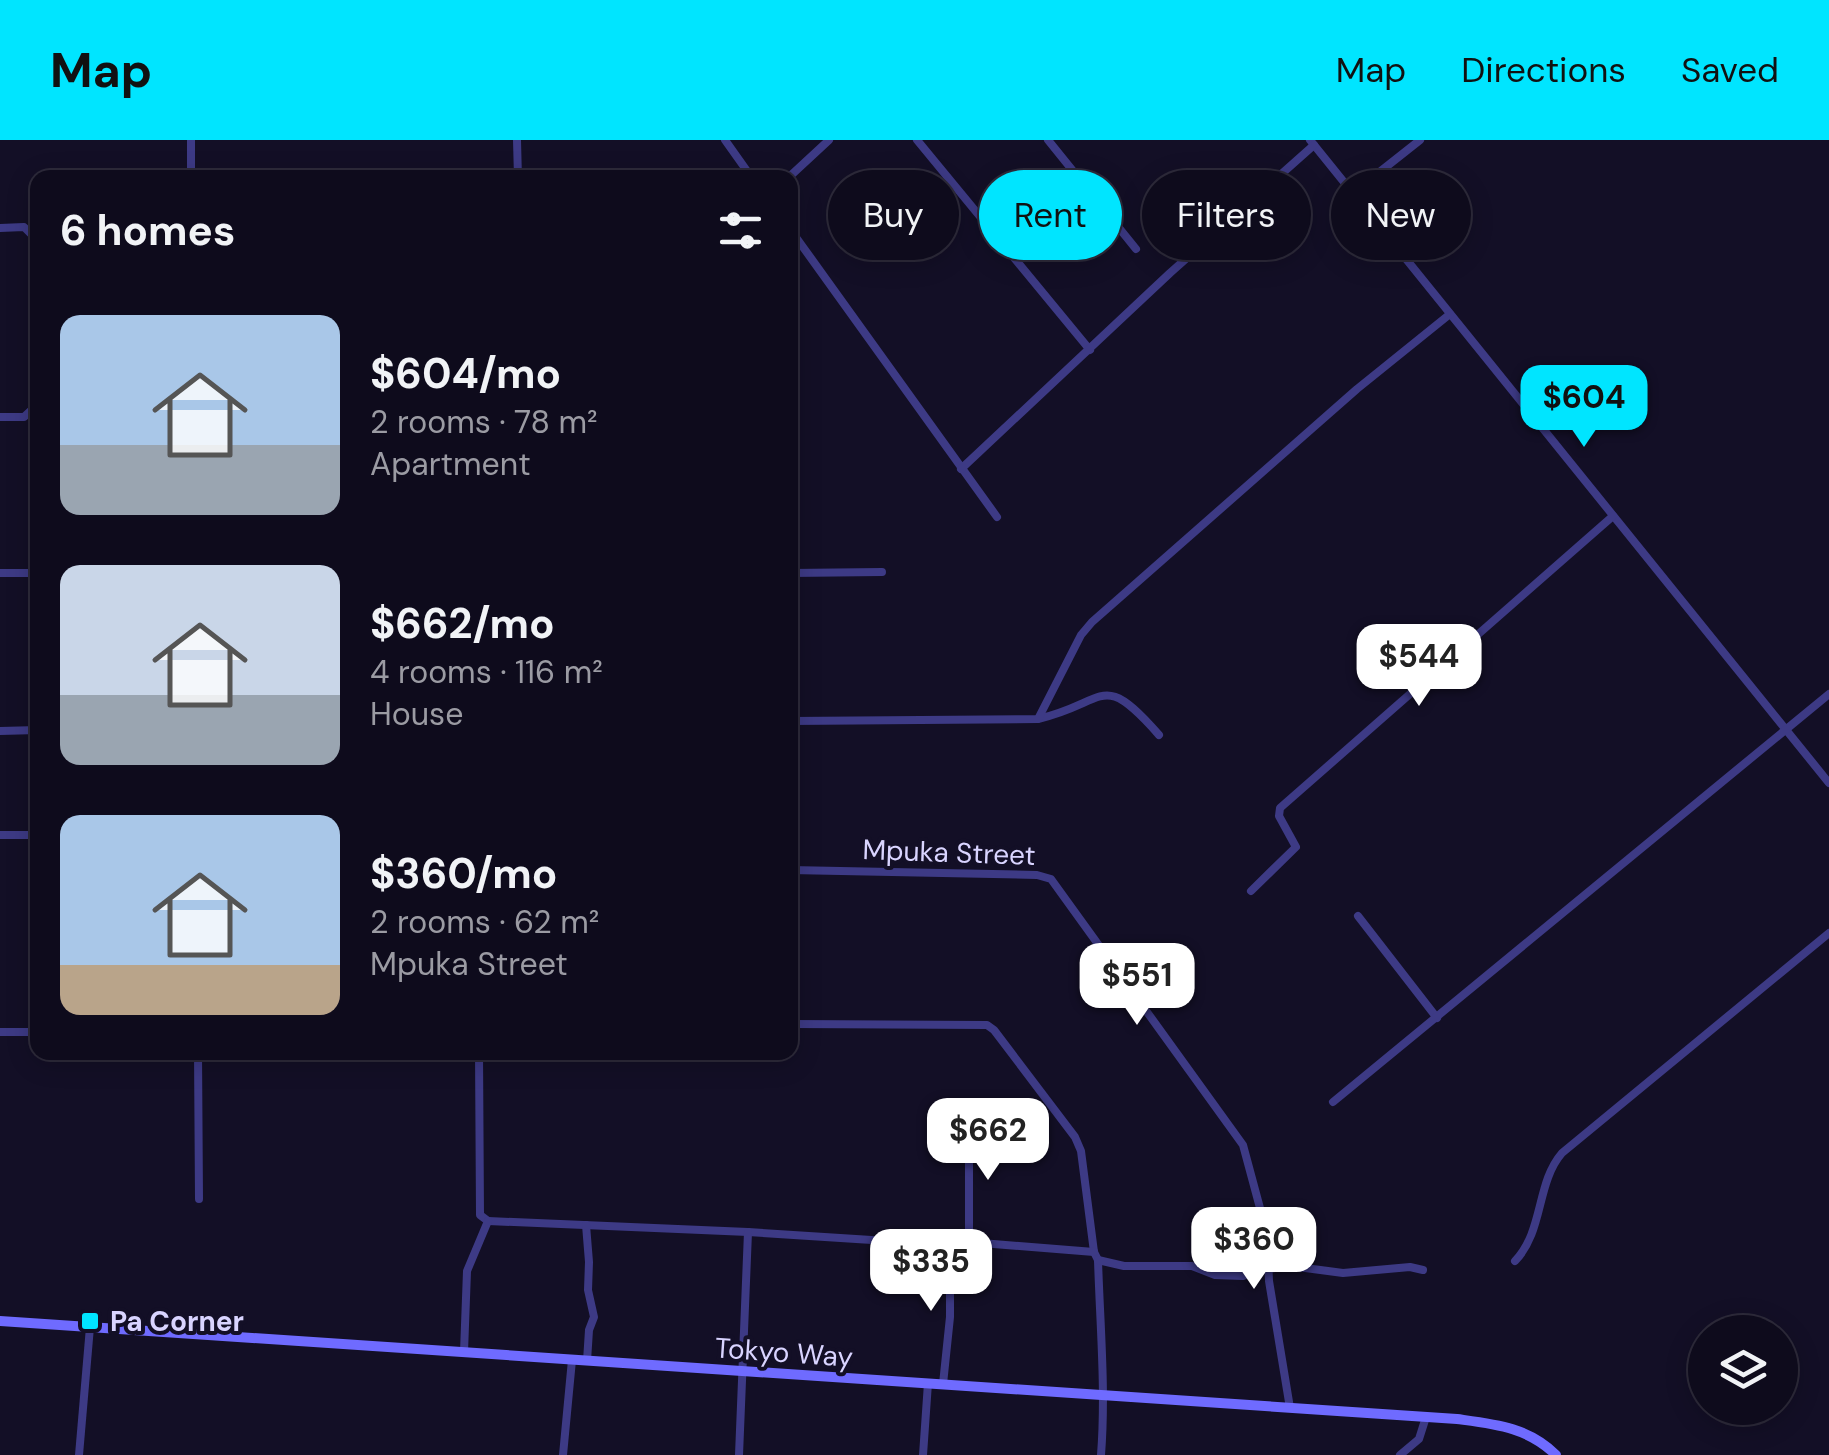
<!DOCTYPE html>
<html lang="en">
<head>
<meta charset="utf-8">
<style>
	:root { --surface:#0e0b1c; --page:#171425; --text:#f1f3f6; --muted:#9b9ba3; --line:#2e2b3b; --accent:#00e5ff }
	body { margin:0; font-family:"DM Sans",sans-serif; background:var(--page); color:var(--text); height:100vh; display:flex; flex-direction:column; font-size:38px; white-space:nowrap }
	* { box-sizing:border-box; margin:0 }
	p { font-size:32px; color:var(--muted) }
	.icon { flex:none; width:55px; height:55px; fill:none; stroke:currentColor; stroke-width:2; stroke-linecap:round; stroke-linejoin:round }
	.map { position:relative; flex:1; overflow:hidden }
	.panel { position:absolute; left:30px; top:30px; width:768px; height:890px; display:flex; flex-direction:column; background:var(--surface); border-radius:20px; box-shadow:0 5px 25px #0003,0 0 0 2px var(--line) }
	.panel>* { flex:none }
	.hud { position:absolute; left:828px; top:30px; width:850px; height:90px; display:flex; gap:20px }
	.fabs { position:absolute; left:1688px; top:1175px; display:grid; gap:20px }
	.fabs a { display:grid; place-items:center; width:110px; height:110px; border-radius:50%; background:var(--surface); box-shadow:0 5px 25px #0003,0 0 0 2px var(--line); font-size:50px }
	.price { position:absolute; translate:-50% -85px; padding:0 22px; border-radius:20px; background:#fff; color:#222; font-size:32px; line-height:65px; filter:drop-shadow(0 2px 5px #0008) }
	.price::after { content:''; position:absolute; left:50%; top:60px; width:30px; height:22px; margin-left:-15px; background:inherit; clip-path:polygon(0 0,100% 0,50% 100%) }
	.price.current { background:var(--accent); color:#111 }
	ul { padding:0; list-style:none }
	li { display:flex; align-items:center; gap:30px; height:250px; padding:0 30px }
	li span { display:grid; place-items:center; flex:none; width:280px; height:200px; border-radius:20px; color:#555 }
	li>.icon { margin-inline-start:auto }
	span .icon { width:120px; height:120px; fill:#fffc; stroke-width:1 }
	li b { font-size:42px }
	h2 { display:flex; justify-content:space-between; align-items:center; height:120px; padding:0 30px; font-size:42px }
	.tag { padding:0 35px; border-radius:45px; background:var(--surface); box-shadow:0 5px 25px #0003,0 0 0 2px var(--line); font-size:35px; line-height:90px }
	.tag.current { background:var(--accent); color:#111 }
	header { display:flex; align-items:center; gap:60px; box-sizing:border-box; height:140px; padding:0 50px; background:var(--accent); color:#111 }
	header strong { font-size:48px }
	nav { display:flex; gap:55px; margin-inline-start:auto; font-size:35px }
	.map>svg:first-child { display:block }
	.lines { fill:none; stroke-linecap:round; stroke-linejoin:round }
	.street { stroke:#3d3a85; stroke-width:8 }
	.secondary { stroke:#6f6bff; stroke-width:10 }
	.poi-dot { fill:#00e5ff; stroke:#130f26; stroke-width:4 }
	.labels { text-anchor:middle; stroke-width:8; stroke-linejoin:round; paint-order:stroke }
	.street-label { font-size:28px; fill:#d9d4ff; stroke:#130f26 }
	.poi-label { font-size:28px; font-weight:bold; fill:#d9d4ff; stroke:#130f26; text-anchor:start }
</style>
</head>
<body>
<header>
<strong>Map</strong>
<nav><a>Map</a><a>Directions</a><a>Saved</a></nav>
</header>
<div class="map">
<svg width="1829" height="1315" viewBox="0 0 1829 1315">
	<rect width="100%" height="100%" fill="#130f26"/>
	<g class="lines">
		<g class="street">
			<path d="M191,0V38"/>
			<path d="M517,0L518,38"/>
			<path d="M725,0L752,38"/>
			<path d="M917,0L1090,210"/>
			<path d="M1048,0L1136,109"/>
			<path d="M1310,0L1829,643"/>
			<path d="M788,38L829,0"/>
			<path d="M1353,53L1420,0"/>
			<path d="M0,88L24,87L38,101"/>
			<path d="M790,89L997,377"/>
			<path d="M0,277H24L38,264"/>
			<path d="M961,329L1170,133L1314,5"/>
			<path d="M0,433H38"/>
			<path d="M790,433L882,432"/>
			<path d="M1038,579C1108,563 1100,528 1159,595"/>
			<path d="M790,581L1038,579L1081,495L1092,482L1357,249L1450,174"/>
			<path d="M0,591L38,590"/>
			<path d="M0,695H38"/>
			<path d="M790,730L1037,735L1051,739L1243,1005L1267,1094L1269,1141L1290,1268"/>
			<path d="M1251,751L1296,707L1279,676L1280,668L1613,376"/>
			<path d="M1358,776L1437,878"/>
			<path d="M790,884L987,885L994,890L1075,997L1081,1011L1094,1112L1098,1120C1100,1185 1106,1250 1101,1315"/>
			<path d="M0,892H38"/>
			<path d="M198,912L199,1059"/>
			<path d="M479,912L480,1075L488,1081"/>
			<path d="M1333,962L1829,554"/>
			<path d="M969,984V1102"/>
			<path d="M488,1081L748,1092L950,1105L969,1102L1094,1112"/>
			<path d="M586,1085L589,1122L588,1150L594,1177L589,1190L587,1221"/>
			<path d="M1098,1120L1124,1126H1192L1215,1135L1243,1136L1254,1131L1290,1126L1343,1133L1410,1127L1423,1130"/>
			<path d="M1515,1121C1544,1091 1536,1043 1562,1013L1829,793"/>
			<path d="M464,1212L467,1131L488,1081"/>
			<path d="M943,1244L950,1177V1105"/>
			<path d="M79,1315L90,1187"/>
			<path d="M563,1315L572,1220"/>
			<path d="M739,1315L748,1092"/>
			<path d="M923,1315L928,1243"/>
			<path d="M1400,1315L1419,1299L1426,1277"/>
		</g>
		<path class="secondary" d="M0,1181L1457,1279C1494,1284 1528,1287 1556,1315"/>
	</g>
	<rect class="poi-dot" x="80" y="1171" width="20" height="20" rx="5"/>
	<g class="labels">
		<g class="street-label">
			<text transform="translate(949 712) rotate(2)" y="10">Mpuka Street</text>
			<text transform="translate(784 1212) rotate(4)" y="10">Tokyo Way</text>
		</g>
		<g class="poi-label">
			<text x="110" y="1191">Pa Corner</text>
		</g>
	</g>
</svg>
<div class="fabs">
<a><svg class="icon" aria-label="layers" viewBox="0 0 24 24"><path d="M12 4l9 5-9 5-9-5zM3 14l9 5 9-5"/></svg></a>
</div>
<b class="price current" style="left:1584px;top:310px">$604</b>
<b class="price" style="left:1419px;top:569px">$544</b>
<b class="price" style="left:1137px;top:888px">$551</b>
<b class="price" style="left:988px;top:1043px">$662</b>
<b class="price" style="left:1254px;top:1152px">$360</b>
<b class="price" style="left:931px;top:1174px">$335</b>
<div class="hud">
<a class="tag">Buy</a>
<a class="tag current">Rent</a>
<a class="tag">Filters</a>
<a class="tag">New</a>
</div>
<section class="panel">
<h2>6 homes<svg class="icon" aria-label="filters" viewBox="0 0 24 24"><path d="M4 7h16M4 17h16"/><circle cx="9" cy="7" r="2"/><circle cx="15" cy="17" r="2"/></svg></h2>
<ul>
<li><span style="background:linear-gradient(#a9c7e8 65%,#9aa5b1 0)"><svg class="icon" aria-label="home" viewBox="0 0 24 24"><path d="M3 11l9-7 9 7M6 9v11h12V9"/></svg></span><div><b>$604/mo</b><p>2 rooms · 78 m²</p><p>Apartment</p></div></li>
<li><span style="background:linear-gradient(#c9d6e8 65%,#9aa5b1 0)"><svg class="icon" aria-label="home" viewBox="0 0 24 24"><path d="M3 11l9-7 9 7M6 9v11h12V9"/></svg></span><div><b>$662/mo</b><p>4 rooms · 116 m²</p><p>House</p></div></li>
<li><span style="background:linear-gradient(#a9c7e8 75%,#b9a48a 0)"><svg class="icon" aria-label="home" viewBox="0 0 24 24"><path d="M3 11l9-7 9 7M6 9v11h12V9"/></svg></span><div><b>$360/mo</b><p>2 rooms · 62 m²</p><p>Mpuka Street</p></div></li>
</ul>
</section>
</div>
</body>
</html>
